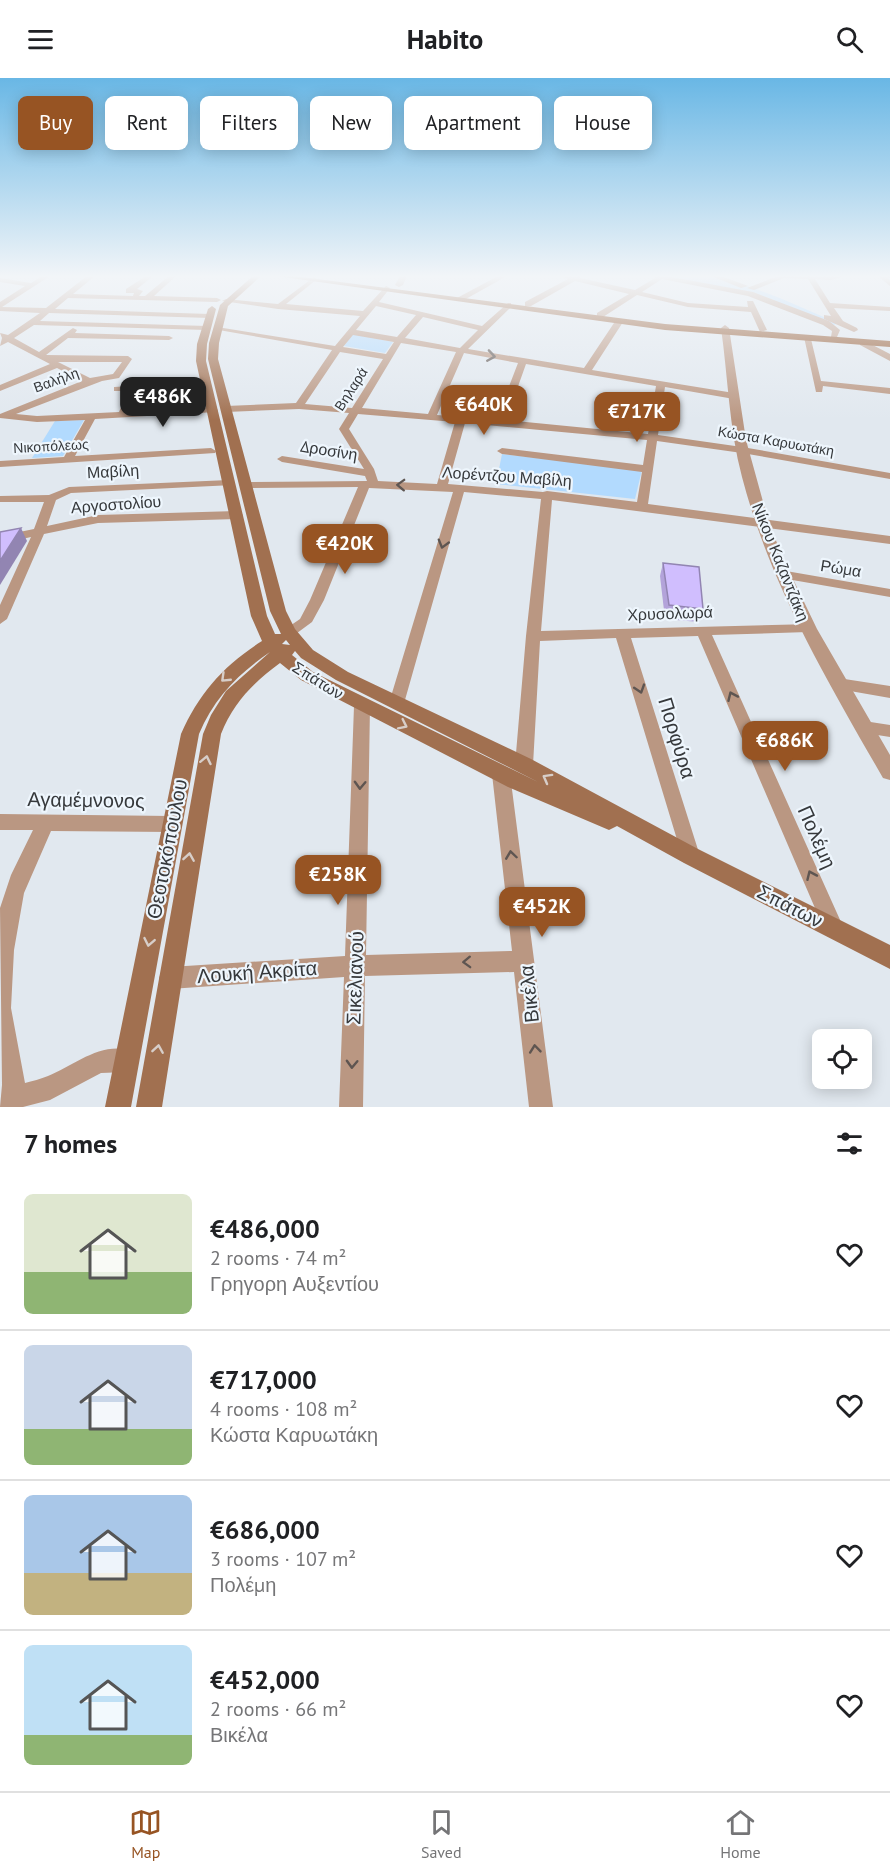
<!DOCTYPE html>
<html lang="en">
<head>
<meta charset="utf-8">
<style>
	:root { --surface:#fff; --page:#f6f6f6; --text:#202124; --muted:#757577; --line:#e0e0e0; --accent:#975423 }
	body { margin:0; font-family:"PT Sans",sans-serif; background:var(--page); color:var(--text); height:100vh; display:flex; flex-direction:column; font-size:22px; white-space:nowrap }
	* { box-sizing:border-box; margin:0 }
	p { font-size:20px; color:var(--muted) }
	.icon { flex:none; width:33px; height:33px; fill:none; stroke:currentColor; stroke-width:2; stroke-linecap:round; stroke-linejoin:round }
	.map { position:relative; height:1029px; overflow:hidden }
	.drawer { display:flex; flex-direction:column; background:var(--surface); flex:1 }
	.drawer>* { flex:none }
	.top-card { position:absolute; left:18px; top:18px; width:855px; height:54px; display:flex; gap:12px }
	.tools { position:absolute; left:812px; top:951px; display:grid; gap:12px }
	.tools a { display:grid; place-items:center; width:60px; height:60px; border-radius:9px; background:var(--surface); box-shadow:0 3px 15px #0003; font-size:30px }
	.price { position:absolute; translate:-50% -51px; padding:0 14px; border-radius:12px; background:var(--accent); color:#fff; font-size:20px; line-height:39px; filter:drop-shadow(0 2px 3px #0008) }
	.price::after { content:''; position:absolute; left:50%; top:36px; width:18px; height:14px; margin-left:-9px; background:inherit; clip-path:polygon(0 0,100% 0,50% 100%) }
	.price.selected { background:#222; color:#fff }
	ul { padding:0; list-style:none }
	li { display:flex; align-items:center; gap:18px; height:150px; padding:0 24px }
	li+li { border-top:2px solid var(--line) }
	li span { display:grid; place-items:center; flex:none; width:168px; height:120px; border-radius:9px; color:#555 }
	li>.icon { margin-inline-start:auto }
	span .icon { width:72px; height:72px; fill:#fffc; stroke-width:1 }
	li b { font-size:26px }
	h2 { display:flex; justify-content:space-between; align-items:center; height:72px; padding:0 24px; font-size:26px }
	.pill { padding:0 21px; border-radius:9px; background:var(--surface); box-shadow:0 3px 15px #0003; font-size:21px; line-height:54px }
	.pill.selected { background:var(--accent); color:#fff }
	header { display:flex; justify-content:space-between; align-items:center; height:78px; padding:0 24px; background:var(--surface); font-size:27px; font-weight:700 }
	.dock { display:flex; justify-content:space-around; align-items:center; height:84px; border-top:2px solid var(--line); background:var(--surface); font-size:16px; color:var(--muted) }
	.dock a { display:grid; justify-items:center; gap:3px }
	.dock .selected { color:var(--accent) }
	.map>svg:first-child { display:block }
	.green { fill:#b2dafe }
	.lines { fill:none; stroke-linecap:round; stroke-linejoin:round }
	.minor { fill:#ba9782; fill-rule:evenodd }
	.tertiary { fill:#ba9782; fill-rule:evenodd }
	.secondary { fill:#a17050; fill-rule:evenodd }
	.primary { fill:#8f532a; fill-rule:evenodd }
	.wall { fill:#b3a3da }
	.shaded-wall { fill:#9285b2 }
	.building { fill:#d0befe; stroke:#9285b2; stroke-width:1.5 }
	.oneway { stroke:#5e5551 }
	.oneway2 { stroke:#d7cec9 }
	.labels { text-anchor:middle; stroke-width:4.5; stroke-linejoin:round; paint-order:stroke }
	.far-street-label { font-size:14px; fill:#36393c; stroke:#eef6fd }
	.street-label { font-size:16px; fill:#36393c; stroke:#eef6fd }
	.near-street-label { font-size:20px; fill:#36393c; stroke:#eef6fd }
</style>
</head>
<body>
<header><svg class="icon" aria-label="menu" viewBox="0 0 24 24"><path d="M4 6h16M4 12h16M4 18h16"/></svg>Habito<svg class="icon" aria-label="search" viewBox="0 0 24 24"><circle cx="10" cy="10" r="6"/><path d="M15 15l6 6"/></svg></header>
<div class="map">
<svg width="890" height="1029" viewBox="0 0 890 1029">
	<rect width="100%" height="100%" fill="#e1e8ef"/>
	<g class="green">
		<path d="M667,198C726,191 785,223 838,245L832,248L749,215Z"/>
		<path d="M353,256L393,264L385,275L344,268Z"/>
		<path d="M84,342L63,378L32,380L55,343Z"/>
		<path d="M502,376L642,392L635,421L496,406Z"/>
	</g>
	<g class="lines">
		<g class="minor">
			<path d="M42,198H50L2,229L46,230L87,198H95L73,216L133,218L134,215H126V211L146,198H153L137,211L143,213L139,218H145L169,198H176L154,218L217,220L221,222L217,224L68,220L55,231L210,236L214,238L210,240L49,235L40,243L207,248L211,250L207,252L34,247L14,260L39,274L73,250L77,252L75,255L169,258L173,260L169,262L68,260L46,277L128,278L132,281L119,300L102,303L16,336L37,338L119,334L128,313H114V309L197,304L200,305V309L137,313L129,333L213,329L218,332L216,334L95,341L75,378L211,370L216,373L215,375L0,389V383L64,379L85,342L37,344L0,340V336L82,303L57,290L0,313V307L50,286L8,264L0,268L2,260L0,255L8,257L40,235L0,233V224L25,208L0,204V200L31,205ZM58,284H122L113,296L90,300Z"/>
			<path d="M400,198H407L403,207L399,209L395,207Z"/>
			<path d="M560,198H580V200L635,212L655,200L653,198H666L753,214L829,243L840,252L837,259H831L832,253L823,247L748,218L662,201L642,214L688,225L748,229L747,223H753L767,252L760,254L751,234L688,229L637,217L603,239H597V235L629,216L575,203L531,228H525V224L568,201Z"/>
			<path d="M711,198H721L748,208L741,210Z"/>
			<path d="M778,198H846L830,202L815,201L830,225L890,229V233L834,230L843,243L857,250L858,252L854,254L824,241V237L831,238L808,201L784,200L754,212L747,210Z"/>
			<path d="M882,198H890V200L884,199Z"/>
			<path d="M314,199L316,200V202L286,226L363,233L386,208L390,210L379,224L482,248L508,225H511V229L468,271L584,290L616,242H622L623,244L592,292L734,315L739,318L734,321L665,309L658,357L742,369L890,395V401L742,375L657,363L648,426L890,458V466L552,422L541,553L813,546L815,549L813,552L808,554L712,557L841,844L844,851L841,858L834,861L827,858L698,558L631,560L700,778L698,784L691,787L684,784L682,778L616,560L540,563L533,687L530,692L524,694L518,692L515,687L526,558L541,421L464,414L403,629L397,631L391,629L389,625L453,414L369,410L324,522L312,544L293,558H283L281,554L300,541L310,522L358,409L246,410L240,407L246,404L367,403L365,398L282,384L277,381L282,378L364,391L339,351L349,335L299,331L226,334L221,331L226,328L296,325L332,272L213,251L217,249L335,268L360,238L278,231L222,223L226,221L278,226ZM376,228L416,237L397,259L356,252ZM423,239L478,252L460,270L405,260ZM353,257L394,264L386,276L343,269ZM401,265L456,274L428,336L362,330ZM340,274L383,281L352,330L305,326ZM464,275L518,285L496,342L437,337ZM526,286L656,308L648,356L506,342ZM358,336L455,344L437,406L378,403L374,391L349,351ZM465,345L647,362L643,387L502,370L497,373L502,376L642,394L637,424L547,413L543,414L448,406Z"/>
			<path d="M804,259L811,261L821,303L890,310V316L823,308L822,314H816Z"/>
			<path d="M863,262L890,276V283L860,267V263Z"/>
			<path d="M229,402L235,405L233,407L71,415L56,422L47,448L98,437L237,433L243,437L237,441L98,445L44,456L7,541L0,546V527L31,459L0,466V458L34,451L44,424H0V418L49,417L69,409Z"/>
			<path d="M786,493L890,511V519L781,500L779,497L781,494Z"/>
			<path d="M838,600L890,608V620L833,610L830,606L833,602Z"/>
			<path d="M362,622L368,624L370,628L366,877L512,873L492,696L495,691L501,689L507,691L510,696L553,1029H529L514,894L365,898L363,1029H339L344,899L170,911L162,908L159,900L162,892L170,889L345,878L354,628L356,624Z"/>
			<path d="M864,643L890,647V659L858,654L856,649L858,644Z"/>
			<path d="M0,736L171,738L177,740L180,746L177,752L171,754L51,753L24,815L14,872L11,930L25,1005C32,1003 41,1001 48,998C75,987 103,961 135,974L139,982L135,990L127,994L101,995L50,1022L23,1029H0L2,1007L0,830L11,797L33,752H0Z"/>
		</g>
		<g class="tertiary">
			<path d="M498,198H507L464,222L457,220Z"/>
			<path d="M878,198H886L890,202V208Z"/>
			<path d="M725,247L729,250L746,362L767,438L781,476L817,551L890,677V702L883,700C828,604 770,507 742,399C729,350 728,299 721,250Z"/>
		</g>
		<path class="secondary" d="M253,198H261L228,228L219,265L218,281L286,533L295,551L313,572L348,594L531,681L698,771L890,867V891L684,785L617,748L609,752L508,709L301,602L280,585C254,604 233,625 221,656L162,1029H136L203,656L211,637L226,613L270,574C238,596 214,620 199,656L131,1029H105L181,656C199,615 224,587 262,563L251,538L196,283L197,266L208,231L212,228L216,231L207,266L206,283L267,538L275,556H281L270,533L208,281L209,265L220,227ZM286,562L290,567L282,566ZM295,573L301,580L336,602L538,704L313,594L292,577Z"/>
		<path class="primary" d="M276,198H294L665,246L890,263V269L665,252Z"/>
	</g>
	<path class="wall" d="M663,485L703,531L699,544L665,541L660,498Z"/>
	<path class="shaded-wall" d="M21,450L27,463L0,507V483Z"/>
	<g class="building">
		<path d="M21,450L0,483V454Z"/>
		<path d="M663,485L699,489L703,531L669,527Z"/>
	</g>
	<defs><path id="oneway-chevron" d="M-2-3.5L2.5 0L-2 3.5" fill="none" stroke-width="1.6" stroke-linecap="round" stroke-linejoin="round" transform="scale(1.5)"/></defs>
	<g class="oneway">
		<use href="#oneway-chevron" transform="translate(491 278) rotate(9)"/>
		<use href="#oneway-chevron" transform="translate(401 407) rotate(-178)"/>
		<use href="#oneway-chevron" transform="translate(443 466) rotate(106)"/>
		<use href="#oneway-chevron" transform="translate(640 611) rotate(72)"/>
		<use href="#oneway-chevron" transform="translate(732 618) rotate(-114)"/>
		<use href="#oneway-chevron" transform="translate(360 707) rotate(92)"/>
		<use href="#oneway-chevron" transform="translate(511 777) rotate(-98)"/>
		<use href="#oneway-chevron" transform="translate(811 797) rotate(-114)"/>
		<use href="#oneway-chevron" transform="translate(467 884) rotate(178)"/>
		<use href="#oneway-chevron" transform="translate(535 971) rotate(-96)"/>
		<use href="#oneway-chevron" transform="translate(352 986) rotate(92)"/>
	</g>
	<g class="oneway2">
		<use href="#oneway-chevron" transform="translate(225 600) rotate(136)"/>
		<use href="#oneway-chevron" transform="translate(403 647) rotate(26)"/>
		<use href="#oneway-chevron" transform="translate(206 682) rotate(-78)"/>
		<use href="#oneway-chevron" transform="translate(547 700) rotate(-151)"/>
		<use href="#oneway-chevron" transform="translate(189 779) rotate(-81)"/>
		<use href="#oneway-chevron" transform="translate(149 864) rotate(101)"/>
		<use href="#oneway-chevron" transform="translate(158 971) rotate(-81)"/>
	</g>
	<linearGradient id="sky" x2="0" y2="1"><stop stop-color="#69b7e5"/><stop offset="0.58" stop-color="#f2f5f8"/><stop offset="1" stop-color="#f2f5f8" stop-opacity="0"/></linearGradient>
	<rect width="890" height="342" fill="url(#sky)"/>
	<g class="labels">
		<g class="far-street-label">
			<text transform="translate(56 302) rotate(-20)" y="5">Βαλήλη</text>
			<text transform="translate(351 311) rotate(-57)" y="5">Βηλαρά</text>
			<text transform="translate(776 363) rotate(10)" y="5">Κώστα Καρυωτάκη</text>
			<text transform="translate(51 368) rotate(-3)" y="5">Νικοπόλεως</text>
		</g>
		<g class="street-label">
			<text transform="translate(329 372) rotate(9)" y="6">Δροσίνη</text>
			<text transform="translate(113 393) rotate(-3)" y="6">Μαβίλη</text>
			<text transform="translate(507 398) rotate(4)" y="6">Λορέντζου Μαβίλη</text>
			<text transform="translate(116 426) rotate(-4)" y="6">Αργοστολίου</text>
			<text transform="translate(781 484) rotate(68)" y="6">Νίκου Καζαντζάκη</text>
			<text transform="translate(841 490) rotate(9)" y="6">Ρώμα</text>
			<text transform="translate(670 535) rotate(-2)" y="6">Χρυσολωρά</text>
			<text transform="translate(318 602) rotate(32)" y="6">Σπάτων</text>
		</g>
		<g class="near-street-label">
			<text transform="translate(677 660) rotate(73)" y="7">Πορφύρα</text>
			<text transform="translate(86 722) rotate(1)" y="7">Αγαμέμνονος</text>
			<text transform="translate(817 759) rotate(66)" y="7">Πολέμη</text>
			<text transform="translate(167 771) rotate(-79)" y="7">Θεοτοκόπουλου</text>
			<text transform="translate(790 828) rotate(27)" y="7">Σπάτων</text>
			<text transform="translate(257 894) rotate(-4)" y="7">Λουκή Ακρίτα</text>
			<text transform="translate(355 900) rotate(-88)" y="7">Σικελιανού</text>
			<text transform="translate(529 916) rotate(-96)" y="7">Βικέλα</text>
		</g>
	</g>
</svg>
<div class="tools">
<a><svg class="icon" aria-label="locate" viewBox="0 0 24 24"><circle cx="12" cy="12" r="6"/><path d="M12 2v4M12 18v4M2 12h4M18 12h4"/></svg></a>
</div>
<b class="price selected" style="left:163px;top:350px">€486K</b>
<b class="price" style="left:484px;top:358px">€640K</b>
<b class="price" style="left:637px;top:365px">€717K</b>
<b class="price" style="left:345px;top:497px">€420K</b>
<b class="price" style="left:785px;top:694px">€686K</b>
<b class="price" style="left:338px;top:828px">€258K</b>
<b class="price" style="left:542px;top:860px">€452K</b>
<div class="top-card">
<a class="pill selected">Buy</a>
<a class="pill">Rent</a>
<a class="pill">Filters</a>
<a class="pill">New</a>
<a class="pill">Apartment</a>
<a class="pill">House</a>
</div>
</div>
<section class="drawer">
<h2>7 homes<svg class="icon" aria-label="filters" viewBox="0 0 24 24"><path d="M4 7h16M4 17h16"/><circle cx="9" cy="7" r="2"/><circle cx="15" cy="17" r="2"/></svg></h2>
<ul>
<li><span style="background:linear-gradient(#dfe7d0 65%,#8fb573 0)"><svg class="icon" aria-label="home" viewBox="0 0 24 24"><path d="M3 11l9-7 9 7M6 9v11h12V9"/></svg></span><div><b>€486,000</b><p>2 rooms · 74 m²</p><p>Γρηγορη Αυξεντίου</p></div><svg class="icon" aria-label="heart" viewBox="0 0 24 24"><path d="M12 20l-8-8c-3-5 5-10 8-4 3-6 11-1 8 4z"/></svg></li>
<li><span style="background:linear-gradient(#c9d6e8 70%,#8fb573 0)"><svg class="icon" aria-label="home" viewBox="0 0 24 24"><path d="M3 11l9-7 9 7M6 9v11h12V9"/></svg></span><div><b>€717,000</b><p>4 rooms · 108 m²</p><p>Κώστα Καρυωτάκη</p></div><svg class="icon" aria-label="heart" viewBox="0 0 24 24"><path d="M12 20l-8-8c-3-5 5-10 8-4 3-6 11-1 8 4z"/></svg></li>
<li><span style="background:linear-gradient(#a9c7e8 65%,#c2b280 0)"><svg class="icon" aria-label="home" viewBox="0 0 24 24"><path d="M3 11l9-7 9 7M6 9v11h12V9"/></svg></span><div><b>€686,000</b><p>3 rooms · 107 m²</p><p>Πολέμη</p></div><svg class="icon" aria-label="heart" viewBox="0 0 24 24"><path d="M12 20l-8-8c-3-5 5-10 8-4 3-6 11-1 8 4z"/></svg></li>
<li><span style="background:linear-gradient(#bfe0f5 75%,#8fb573 0)"><svg class="icon" aria-label="home" viewBox="0 0 24 24"><path d="M3 11l9-7 9 7M6 9v11h12V9"/></svg></span><div><b>€452,000</b><p>2 rooms · 66 m²</p><p>Βικέλα</p></div><svg class="icon" aria-label="heart" viewBox="0 0 24 24"><path d="M12 20l-8-8c-3-5 5-10 8-4 3-6 11-1 8 4z"/></svg></li>
</ul>
</section>
<nav class="dock">
<a class="selected"><svg class="icon" aria-label="map" viewBox="0 0 24 24"><path d="M3 6l6-2 6 2 6-2v14l-6 2-6-2-6 2zM9 4v14M15 6v14"/></svg>Map</a>
<a><svg class="icon" aria-label="saved" viewBox="0 0 24 24"><path d="M7 4h10v16l-5-4-5 4z"/></svg>Saved</a>
<a><svg class="icon" aria-label="home" viewBox="0 0 24 24"><path d="M3 11l9-7 9 7M6 9v11h12V9"/></svg>Home</a>
</nav>
</body>
</html>
